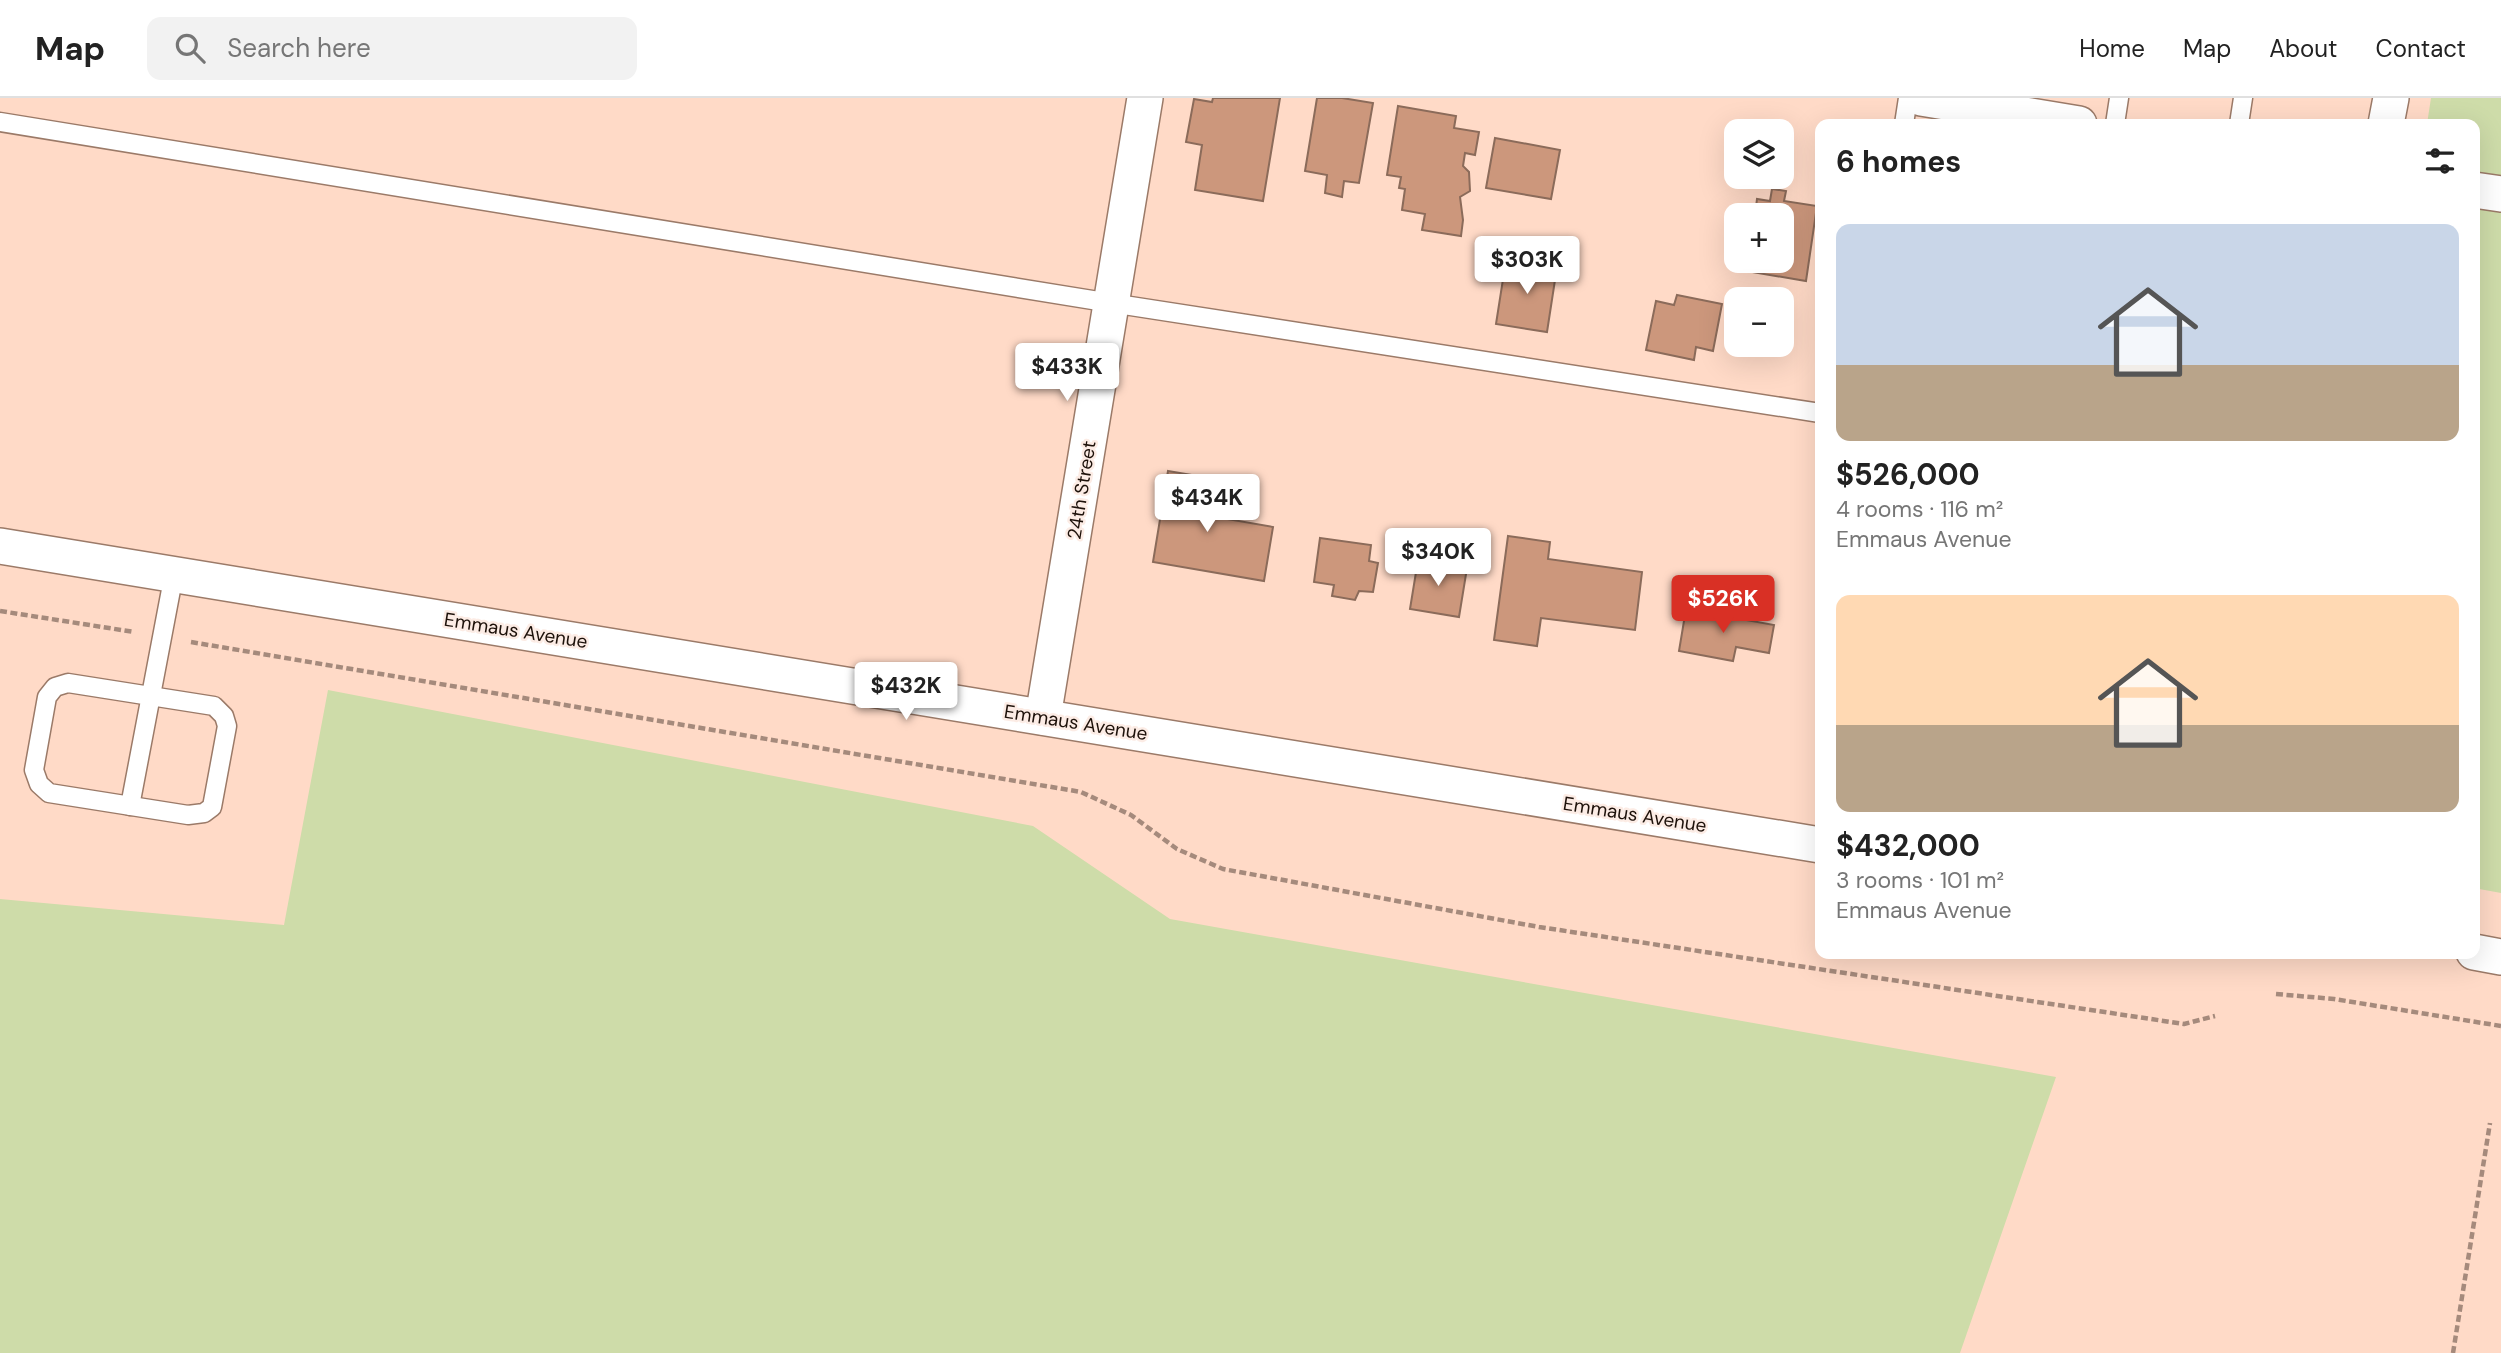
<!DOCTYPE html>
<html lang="en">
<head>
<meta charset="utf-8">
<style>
	:root { --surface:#fff; --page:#f2f2f2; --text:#222; --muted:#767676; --line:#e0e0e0; --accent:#d93025 }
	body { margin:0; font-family:"DM Sans",sans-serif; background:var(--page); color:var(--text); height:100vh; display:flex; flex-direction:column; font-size:26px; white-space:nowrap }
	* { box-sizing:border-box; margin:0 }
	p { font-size:23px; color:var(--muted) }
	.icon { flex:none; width:38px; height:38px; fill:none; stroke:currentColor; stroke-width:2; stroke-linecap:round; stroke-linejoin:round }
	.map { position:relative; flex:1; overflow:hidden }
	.drawer { position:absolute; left:1815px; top:21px; width:665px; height:840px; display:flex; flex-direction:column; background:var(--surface); border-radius:14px; box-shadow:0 7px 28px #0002 }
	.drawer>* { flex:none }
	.tools { position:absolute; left:1724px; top:21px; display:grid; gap:14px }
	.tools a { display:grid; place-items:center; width:70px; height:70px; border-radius:14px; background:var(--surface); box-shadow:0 7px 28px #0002; font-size:35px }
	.price { position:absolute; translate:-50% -60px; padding:0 16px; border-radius:7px; background:#fff; color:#222; font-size:23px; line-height:46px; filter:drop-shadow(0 2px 4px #0008) }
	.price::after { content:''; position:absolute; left:50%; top:42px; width:21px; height:16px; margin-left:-10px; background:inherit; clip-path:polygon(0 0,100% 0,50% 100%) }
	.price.active { background:var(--accent); color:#fff }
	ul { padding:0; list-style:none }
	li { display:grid; align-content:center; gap:14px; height:371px; padding:0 21px }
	li span { display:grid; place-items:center; height:217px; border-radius:14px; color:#555 }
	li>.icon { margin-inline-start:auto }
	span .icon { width:126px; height:126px; fill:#fffc; stroke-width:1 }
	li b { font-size:30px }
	h2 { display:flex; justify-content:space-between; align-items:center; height:84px; padding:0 21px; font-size:30px }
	header { display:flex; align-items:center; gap:42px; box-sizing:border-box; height:98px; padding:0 35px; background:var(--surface); border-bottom:2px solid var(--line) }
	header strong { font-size:33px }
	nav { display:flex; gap:38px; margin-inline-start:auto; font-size:24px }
	.search { width:490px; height:63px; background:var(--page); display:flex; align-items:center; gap:18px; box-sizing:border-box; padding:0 24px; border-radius:14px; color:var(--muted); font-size:26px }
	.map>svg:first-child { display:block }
	.green { fill:#cedca9 }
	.building { fill:#cc977c; stroke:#8b6b5a; stroke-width:2 }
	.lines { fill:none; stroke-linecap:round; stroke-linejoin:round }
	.service-casing { stroke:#9b7a68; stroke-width:21 }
	.minor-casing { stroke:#9b7a68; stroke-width:38 }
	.path { stroke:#a58a7c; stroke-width:4.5; stroke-dasharray:7 3.5; stroke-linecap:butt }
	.service { stroke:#fff; stroke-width:18 }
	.minor { stroke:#fff; stroke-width:35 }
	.labels { text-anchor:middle; stroke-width:5; stroke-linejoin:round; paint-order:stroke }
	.street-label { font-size:19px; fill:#1d110a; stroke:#fcece5 }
</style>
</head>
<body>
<header>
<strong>Map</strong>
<div class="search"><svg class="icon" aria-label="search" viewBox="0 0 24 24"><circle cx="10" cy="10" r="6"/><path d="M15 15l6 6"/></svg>Search here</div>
<nav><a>Home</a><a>Map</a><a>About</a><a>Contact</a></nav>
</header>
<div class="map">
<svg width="2501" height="1255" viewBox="0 0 2501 1255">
	<rect width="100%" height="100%" fill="#ffdac7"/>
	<g class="green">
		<path d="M2431,0H2501V795L2474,790V26H2427Z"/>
		<path d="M328,592L1033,728L1170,821L2056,979L1960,1255H0V801L284,827Z"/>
	</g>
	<g class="building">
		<path d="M1213,0H1280L1263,103L1195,92L1202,47L1186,44L1194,1L1212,4Z"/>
		<path d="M1317,0H1342L1373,5L1359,85L1344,83L1342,99L1325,95L1327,77L1305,73Z"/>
		<path d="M1398,8L1456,18L1454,30L1479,34L1475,57L1465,55L1463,68L1469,74L1470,93L1460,99L1463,122L1461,138L1422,132L1425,116L1402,112L1405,91L1399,90L1401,79L1387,77Z"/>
		<path d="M1495,40L1560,52L1551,101L1486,90Z"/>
		<path d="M1772,91L1786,93L1784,103L1817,108L1806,183L1746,173L1748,163H1782V117H1755L1757,101L1770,103Z"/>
		<path d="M1506,162L1557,169L1547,234L1496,226Z"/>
		<path d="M1677,197L1722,206L1713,253L1696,249L1694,262L1646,252L1656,203L1674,207Z"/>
		<path d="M1168,373L1210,380L1204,417L1273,429L1264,483L1153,464Z"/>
		<path d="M1508,438L1550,444L1548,461L1642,474L1635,532L1541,520L1537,548L1494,542Z"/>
		<path d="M1320,440L1371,447L1369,463L1378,465L1373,494L1359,493L1355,502L1332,498L1334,487L1314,484Z"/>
		<path d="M1418,462L1467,470L1459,519L1410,511Z"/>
		<path d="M1686,511L1774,527L1769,555L1736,549L1733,563L1679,553Z"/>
	</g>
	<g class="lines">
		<defs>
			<g id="service">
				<path d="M0,24L1111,205L1820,315"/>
				<path d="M1904,26L1908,0"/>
				<path d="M2115,26L2119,0"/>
				<path d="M2239,26L2243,0"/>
				<path d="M68,585L214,608L224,618L227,628L212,709L204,715L188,717L49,695L39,686L34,672L47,599L55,589Z"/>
				<path d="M130,708L174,476"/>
			</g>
			<g id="minor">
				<path d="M1921,0L2079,26"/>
				<path d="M2386,26L2391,0"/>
				<path d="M2474,92L2501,96"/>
				<path d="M0,448L1820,747"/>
				<path d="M1043,619L1145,0"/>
				<path d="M2474,854L2501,859"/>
			</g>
		</defs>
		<use href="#service" class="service-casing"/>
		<use href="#minor" class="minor-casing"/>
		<g class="path">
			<path d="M0,513L134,534"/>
			<path d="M191,544L1081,694L1131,717L1177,751L1223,771L1539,829L2184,926L2215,918"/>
			<path d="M2276,896L2334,901L2501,928"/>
			<path d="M2453,1255L2490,1025"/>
		</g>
		<use href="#service" class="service"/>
		<use href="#minor" class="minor"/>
	</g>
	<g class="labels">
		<g class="street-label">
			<text transform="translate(1081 392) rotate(-81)" y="7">24th Street</text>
			<text transform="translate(516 532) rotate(9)" y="7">Emmaus Avenue</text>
			<text transform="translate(1076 624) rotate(9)" y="7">Emmaus Avenue</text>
			<text transform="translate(1635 716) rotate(9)" y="7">Emmaus Avenue</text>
		</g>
	</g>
</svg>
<div class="tools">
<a><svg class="icon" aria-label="layers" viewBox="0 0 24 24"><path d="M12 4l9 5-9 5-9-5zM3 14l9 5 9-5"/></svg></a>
<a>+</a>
<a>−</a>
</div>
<b class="price" style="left:1527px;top:198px">$303K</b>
<b class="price" style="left:1067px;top:305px">$433K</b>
<b class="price" style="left:1207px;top:436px">$434K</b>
<b class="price" style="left:1438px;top:490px">$340K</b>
<b class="price active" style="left:1723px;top:537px">$526K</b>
<b class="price" style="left:906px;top:624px">$432K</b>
<section class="drawer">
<h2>6 homes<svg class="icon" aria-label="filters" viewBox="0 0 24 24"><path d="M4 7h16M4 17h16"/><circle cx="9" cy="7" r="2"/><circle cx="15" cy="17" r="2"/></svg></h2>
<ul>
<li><span style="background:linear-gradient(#c9d6e8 65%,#b9a48a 0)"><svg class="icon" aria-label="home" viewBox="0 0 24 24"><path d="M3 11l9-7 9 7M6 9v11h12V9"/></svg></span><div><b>$526,000</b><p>4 rooms · 116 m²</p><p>Emmaus Avenue</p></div></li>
<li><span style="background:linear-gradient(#ffd9b3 60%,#b9a48a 0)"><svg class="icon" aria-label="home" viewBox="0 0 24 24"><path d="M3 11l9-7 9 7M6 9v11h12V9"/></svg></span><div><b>$432,000</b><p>3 rooms · 101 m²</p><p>Emmaus Avenue</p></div></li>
</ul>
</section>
</div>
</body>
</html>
